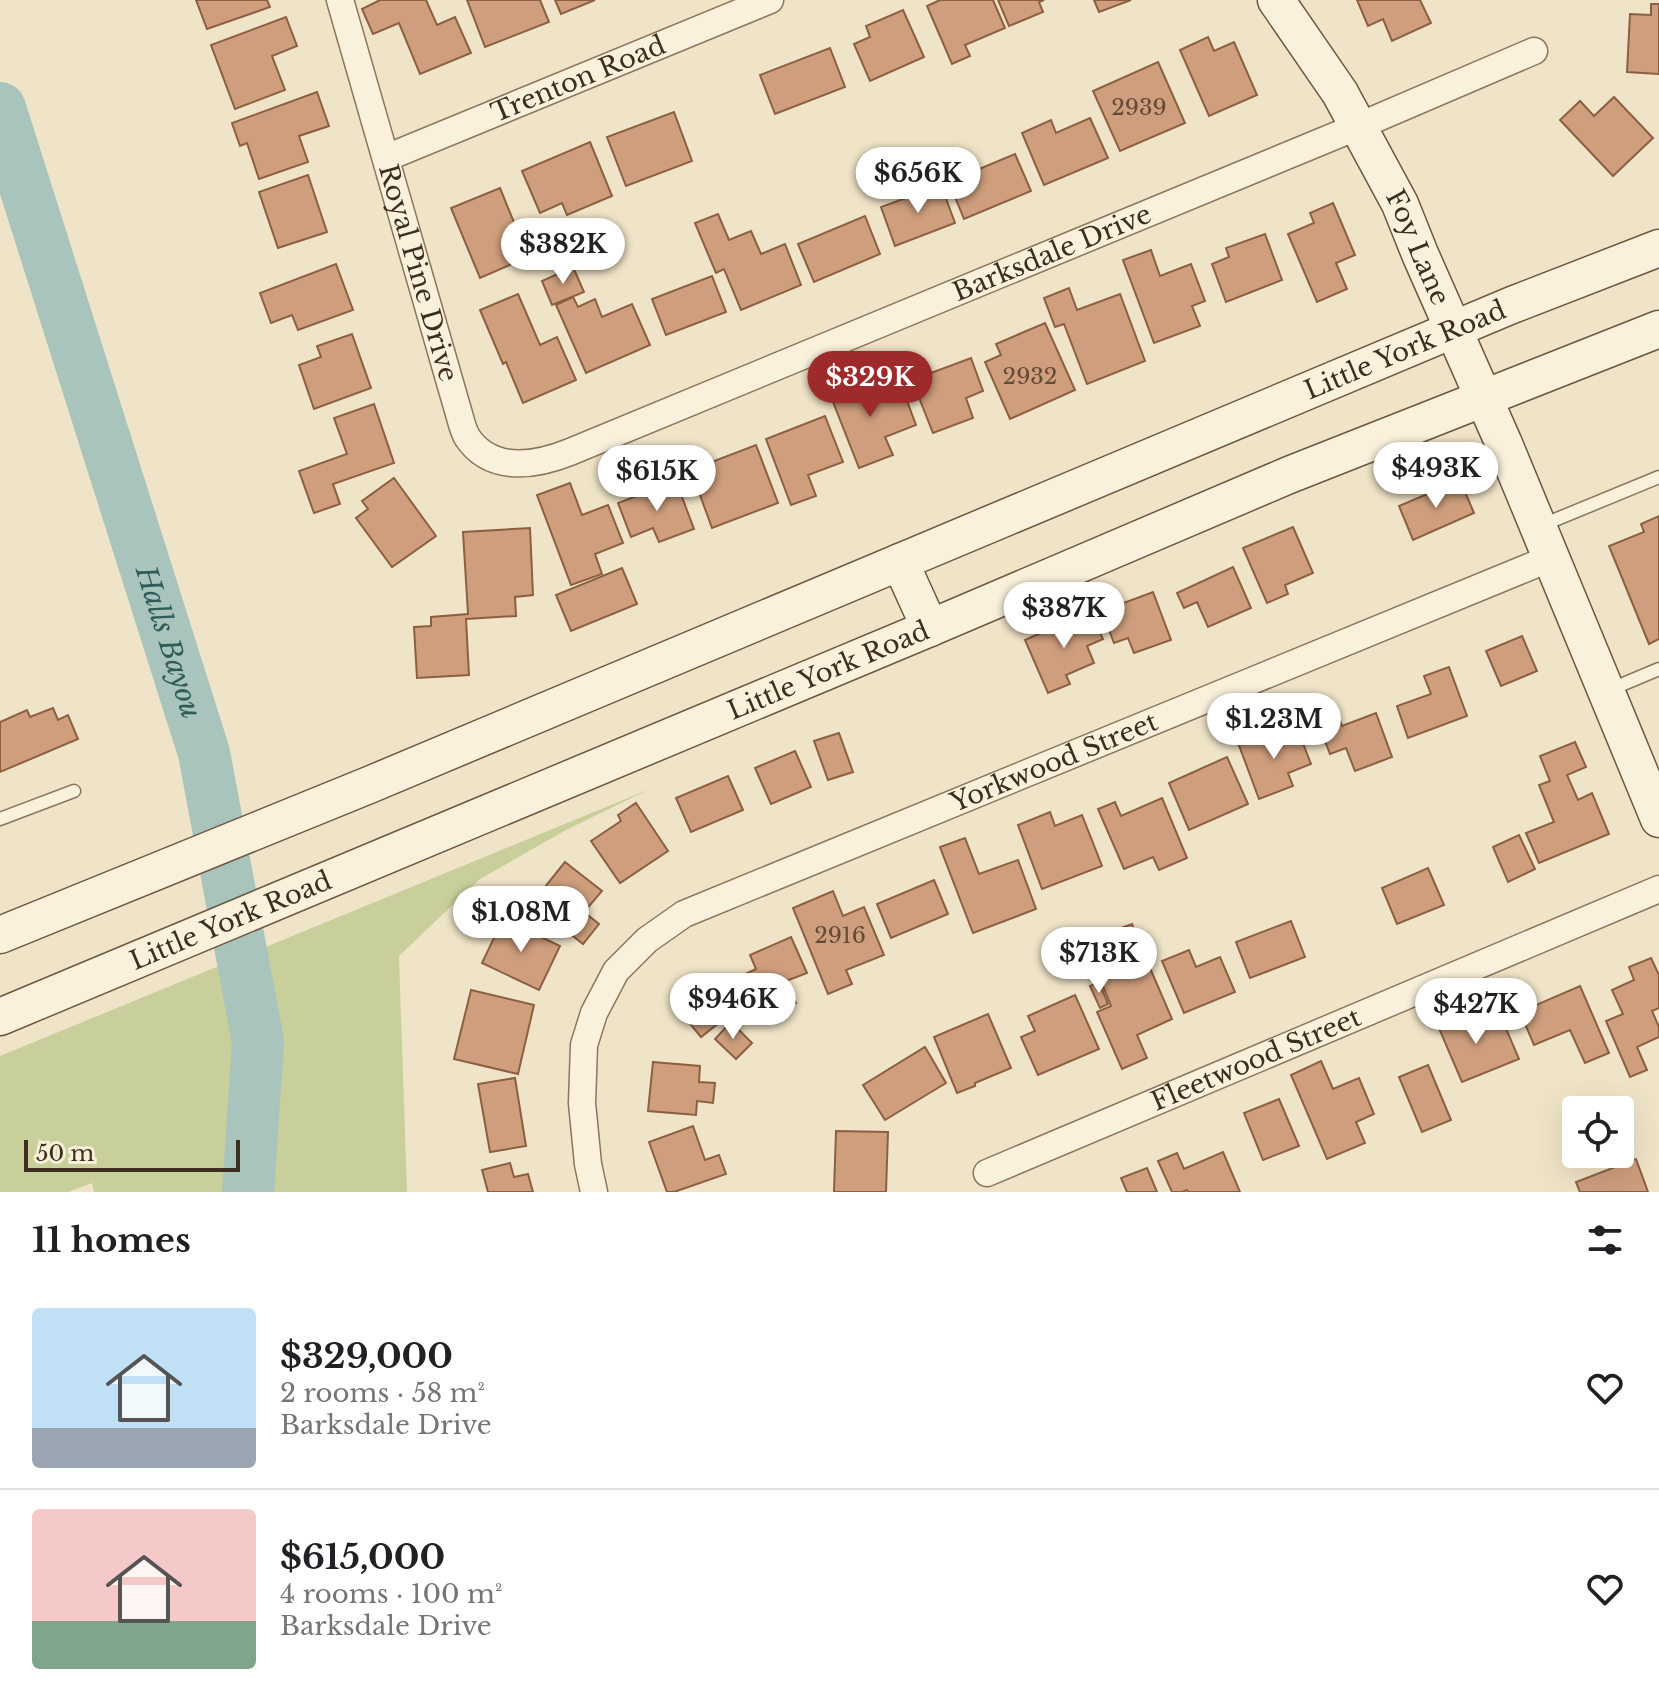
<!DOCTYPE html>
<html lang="en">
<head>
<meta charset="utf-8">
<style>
	:root { --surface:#fff; --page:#f2f2f2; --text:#202124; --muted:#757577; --line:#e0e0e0; --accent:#9e2a2b }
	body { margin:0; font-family:"Libre Baskerville",serif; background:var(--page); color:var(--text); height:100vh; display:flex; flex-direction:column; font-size:30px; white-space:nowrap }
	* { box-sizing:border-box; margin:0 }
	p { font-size:26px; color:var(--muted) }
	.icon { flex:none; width:44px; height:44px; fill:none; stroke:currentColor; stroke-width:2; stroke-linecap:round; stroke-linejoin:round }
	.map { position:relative; height:1192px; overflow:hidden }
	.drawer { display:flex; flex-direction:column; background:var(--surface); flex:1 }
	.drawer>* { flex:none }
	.controls { position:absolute; left:1562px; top:1096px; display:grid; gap:16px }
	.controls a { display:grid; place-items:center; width:72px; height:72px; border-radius:8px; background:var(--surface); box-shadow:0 8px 32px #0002; font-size:40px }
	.scale { position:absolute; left:24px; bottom:20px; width:216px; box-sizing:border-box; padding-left:8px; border:4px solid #3d2e20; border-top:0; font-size:22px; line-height:28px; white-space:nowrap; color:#3d2e20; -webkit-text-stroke:6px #f7eed8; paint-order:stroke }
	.price { position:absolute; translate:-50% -68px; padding:0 18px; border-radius:28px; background:#fff; color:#222; font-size:26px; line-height:52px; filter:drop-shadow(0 2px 4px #0008) }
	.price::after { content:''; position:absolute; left:50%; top:48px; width:24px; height:18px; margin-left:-12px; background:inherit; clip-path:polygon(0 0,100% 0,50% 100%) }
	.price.active { background:var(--accent); color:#fff }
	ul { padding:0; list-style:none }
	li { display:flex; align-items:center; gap:24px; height:200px; padding:0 32px }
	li+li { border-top:2px solid var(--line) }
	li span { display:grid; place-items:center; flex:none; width:224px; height:160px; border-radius:8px; color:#555 }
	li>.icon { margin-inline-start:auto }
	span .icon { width:96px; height:96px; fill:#fffc; stroke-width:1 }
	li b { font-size:34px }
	h2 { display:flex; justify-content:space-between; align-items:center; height:96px; padding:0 32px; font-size:34px }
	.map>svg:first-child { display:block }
	.green { fill:#c9cf9b }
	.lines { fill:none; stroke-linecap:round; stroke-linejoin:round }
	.river { stroke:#a9c4bc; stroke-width:52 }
	.building { fill:#cf9f7d; stroke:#8d5f41; stroke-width:2 }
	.lane-casing { stroke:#8d765c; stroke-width:15 }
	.street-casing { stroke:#8d765c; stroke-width:29 }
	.secondary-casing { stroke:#6f573f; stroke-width:39 }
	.lane { stroke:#faf1dc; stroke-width:12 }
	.street { stroke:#faf1dc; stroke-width:26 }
	.secondary { stroke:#faf1dc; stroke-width:36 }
	.labels { text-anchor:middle; stroke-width:7; stroke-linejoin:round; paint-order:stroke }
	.number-label { font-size:22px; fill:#624a37 }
	.street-label { font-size:26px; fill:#3d2e20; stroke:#f7eed8 }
	.water-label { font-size:28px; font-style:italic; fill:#2f5d5a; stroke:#f7eed8 }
</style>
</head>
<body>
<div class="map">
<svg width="1659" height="1192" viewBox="0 0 1659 1192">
	<rect width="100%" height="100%" fill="#f0e4c8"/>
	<path class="green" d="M650,789L566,830L480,879L399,956L407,1192H94L92,1183L68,1192H0V1056Z"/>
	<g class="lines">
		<path class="river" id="s1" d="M0,108L204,753L258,1042L248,1192"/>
	</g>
	<g class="building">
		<path d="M196,0H267L270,7L207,29Z"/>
		<path d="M380,0H426L437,25L455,17L471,53L420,74L399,23L373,34L362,9Z"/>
		<path d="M467,0H540L549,22L485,47Z"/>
		<path d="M555,0H595L561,14Z"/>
		<path d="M940,0H993L1005,28L965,45L970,56L952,64L927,6Z"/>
		<path d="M998,0H1044L1039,2L1043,12L1009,26Z"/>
		<path d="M1094,0H1131L1099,12Z"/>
		<path d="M1357,0H1420L1431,23L1392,41L1383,19L1368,26Z"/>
		<path d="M1651,4H1659V74L1627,72L1630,14L1651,15Z"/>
		<path d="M903,10L924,57L870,81L854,44L870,37L866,26Z"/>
		<path d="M286,17L297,46L272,56L285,90L235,109L211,45Z"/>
		<path d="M1208,37L1214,51L1234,42L1257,95L1209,116L1180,50Z"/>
		<path d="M830,48L845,87L775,114L760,75Z"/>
		<path d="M1158,62L1185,123L1120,151L1093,91Z"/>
		<path d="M317,92L329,126L299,136L308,162L259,179L247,143L240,146L232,123Z"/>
		<path d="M1614,97L1653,138L1613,176L1560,120L1580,101L1594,116Z"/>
		<path d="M674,112L692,161L626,186L607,137Z"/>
		<path d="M1090,118L1108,158L1044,185L1022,133L1051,120L1056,133Z"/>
		<path d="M590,142L612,196L567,215L562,203L540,213L522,171Z"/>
		<path d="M1015,154L1031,191L964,219L944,170L960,163L965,175Z"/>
		<path d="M308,175L327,232L278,248L259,192Z"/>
		<path d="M941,185L955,223L895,246L881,207Z"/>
		<path d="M500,188L528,257L480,278L451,208Z"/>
		<path d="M1333,203L1355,255L1336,263L1347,289L1317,302L1288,234L1314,223L1310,213Z"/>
		<path d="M718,214L729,240L751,231L761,254L785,244L801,285L741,310L724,269L716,273L695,223Z"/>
		<path d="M865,216L880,254L814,282L798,244Z"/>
		<path d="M1265,234L1282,280L1226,302L1212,264L1229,257L1226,248Z"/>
		<path d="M1151,250L1160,276L1191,264L1205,301L1192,306L1200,326L1154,343L1123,260Z"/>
		<path d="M336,264L353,310L298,330L292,315L271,323L260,293Z"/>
		<path d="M573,267L584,292L552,305L542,281Z"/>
		<path d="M712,276L726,312L666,335L652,299Z"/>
		<path d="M1069,288L1077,310L1120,294L1145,361L1087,384L1064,324L1055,327L1044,298Z"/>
		<path d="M518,294L540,345L557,337L576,380L523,403L506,362L503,364L480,310Z"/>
		<path d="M573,297L578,307L595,299L602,317L632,304L650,345L586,373L556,305Z"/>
		<path d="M1045,323L1075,390L1010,419L985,362L1001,355L996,344Z"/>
		<path d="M352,334L371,388L314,409L299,365L321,357L317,346Z"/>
		<path d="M971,358L983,391L966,398L973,418L933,433L912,380Z"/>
		<path d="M851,374L861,401L901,385L916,425L885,437L893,455L859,468L826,384Z"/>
		<path d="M374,404L394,463L333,484L340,504L314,513L299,471L347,454L334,418Z"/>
		<path d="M825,416L843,462L808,475L816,496L791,505L766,439Z"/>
		<path d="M756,445L778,503L712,528L693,476L711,468L709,463Z"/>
		<path d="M394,478L436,536L392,567L356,518L368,509L362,501Z"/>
		<path d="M1460,480L1474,513L1413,540L1399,506Z"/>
		<path d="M676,481L694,529L659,542L653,528L631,537L618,503Z"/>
		<path d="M570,483L582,515L608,505L623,543L595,554L602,574L571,585L537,495Z"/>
		<path d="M1659,516V639L1649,644L1609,546L1644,532L1641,524Z"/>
		<path d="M1293,527L1313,573L1285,585L1288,594L1267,603L1243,548Z"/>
		<path d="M530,528L533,595L515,597L516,616L466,619L469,675L417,678L414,627L431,626V617L468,614L463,532Z"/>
		<path d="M1233,567L1251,608L1208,627L1197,602L1184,608L1177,593Z"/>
		<path d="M622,568L637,604L571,631L556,595Z"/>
		<path d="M1153,592L1171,640L1134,653L1128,638L1114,643L1102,611Z"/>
		<path d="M1090,611L1103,639L1087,646L1094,663L1066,675L1070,684L1048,693L1025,640Z"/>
		<path d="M1522,636L1537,671L1501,686L1486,651Z"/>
		<path d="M1449,667L1467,716L1408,738L1397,706L1431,694L1424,676Z"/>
		<path d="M53,708L58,720L68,715L78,739L0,772V722L27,710L30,717Z"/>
		<path d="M1336,710L1342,726L1376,713L1392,757L1355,771L1346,748L1330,754L1316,718Z"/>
		<path d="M1297,728L1311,764L1288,773L1293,786L1259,799L1237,740L1252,734L1256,743Z"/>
		<path d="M839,733L853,772L828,780L814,741Z"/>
		<path d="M1575,742L1586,767L1567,775L1578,800L1592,793L1609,834L1539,863L1526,833L1554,822L1539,785L1550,781L1540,756Z"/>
		<path d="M795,751L811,787L771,804L755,768Z"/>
		<path d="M1227,757L1248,804L1189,830L1169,783Z"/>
		<path d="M728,776L743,810L691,832L676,798Z"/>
		<path d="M1162,798L1187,858L1159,870L1153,857L1124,869L1098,809L1115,802L1121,816Z"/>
		<path d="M636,803L668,851L620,883L591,841L621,821L618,815Z"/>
		<path d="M1050,812L1055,826L1082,815L1102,866L1042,889L1018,825Z"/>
		<path d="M1519,835L1535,869L1508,882L1493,847Z"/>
		<path d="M965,838L979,874L1018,860L1036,909L973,933L940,847Z"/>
		<path d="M565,862L602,891L584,912L599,924L583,944L532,903Z"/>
		<path d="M1428,868L1444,905L1397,924L1382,888Z"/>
		<path d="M934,880L948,914L891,938L877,904Z"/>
		<path d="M833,891L843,916L864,907L884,955L846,970L852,984L828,994L793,908Z"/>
		<path d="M503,919L560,946L539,990L482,963Z"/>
		<path d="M1291,921L1305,957L1250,978L1236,942Z"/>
		<path d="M1132,924L1136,935L1122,940L1126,952L1115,956L1107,933Z"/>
		<path d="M791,937L807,973L786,981L796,1003L761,1018L743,975L756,969L750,955Z"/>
		<path d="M1189,950L1196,967L1220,957L1235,992L1184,1013L1162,961Z"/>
		<path d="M1651,958L1659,975V1008L1652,1011L1659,1027V1037L1637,1047L1647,1070L1630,1077L1606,1021L1623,1014L1612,990L1634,980L1629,967Z"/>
		<path d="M1147,961L1172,1019L1137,1035L1147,1058L1122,1069L1097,1012L1111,1006L1101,981Z"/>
		<path d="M715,980L738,1008L701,1037L678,1009Z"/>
		<path d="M1099,982L1108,1004L1100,1008L1090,986Z"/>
		<path d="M1580,986L1609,1053L1585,1063L1570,1030L1534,1045L1520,1012Z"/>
		<path d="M471,990L534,1005L518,1074L454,1059Z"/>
		<path d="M1075,995L1099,1049L1038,1075L1021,1037L1035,1031L1028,1016Z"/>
		<path d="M1459,1009L1469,1033L1502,1019L1519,1059L1462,1082L1435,1019Z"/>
		<path d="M988,1014L1011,1068L975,1083V1086L957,1093L934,1037Z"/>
		<path d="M731,1022L752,1043L736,1059L715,1039Z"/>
		<path d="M925,1047L946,1083L885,1120L863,1085Z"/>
		<path d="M1321,1061L1333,1089L1359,1078L1374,1114L1356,1122L1365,1143L1327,1159L1291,1075Z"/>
		<path d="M653,1062L700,1066L699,1082L715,1083L713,1103L697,1101L696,1115L648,1111Z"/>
		<path d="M1428,1065L1451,1120L1422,1132L1399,1077Z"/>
		<path d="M515,1078L526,1146L490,1152L478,1084Z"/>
		<path d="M1279,1099L1299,1146L1263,1160L1244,1113Z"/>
		<path d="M693,1126L705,1160L719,1155L726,1174L674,1192H667L649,1142Z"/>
		<path d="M836,1131L888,1132L886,1192H834Z"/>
		<path d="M1223,1152L1240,1192H1188L1187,1190L1182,1192H1172L1158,1161L1177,1153L1184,1169Z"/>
		<path d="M1636,1159L1648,1192H1580L1576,1182Z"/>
		<path d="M510,1163L514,1177L528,1174L533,1192H488L482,1170Z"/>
		<path d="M1147,1168L1157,1192H1127L1121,1178Z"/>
	</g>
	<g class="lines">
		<defs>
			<g id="lane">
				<path d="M1540,526L1659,477"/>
				<path d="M1609,690L1659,669"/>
				<path d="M0,819L74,791"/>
			</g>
			<g id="street">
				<path id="s2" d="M340,0L457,407C460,416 462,428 467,437C491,473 535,466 570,452L1359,126L1534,51"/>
				<path id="s3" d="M386,158L770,0"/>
				<path id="s4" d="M987,1173L1659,889"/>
				<path id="s5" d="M594,1192L588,1164L582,1103L584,1045L594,1013L616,971L647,940L684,914L1551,558"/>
			</g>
			<g id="secondary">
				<path id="s6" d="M1276,0L1340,93L1400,204L1420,254L1504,444L1659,819"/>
				<path d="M900,562L930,628"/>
				<path id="s7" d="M0,935L369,785L1512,305L1659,248"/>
				<path id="s8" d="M0,1017L930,628L1289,475L1659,329"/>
			</g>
		</defs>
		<use href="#lane" class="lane-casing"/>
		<use href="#street" class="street-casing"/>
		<use href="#secondary" class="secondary-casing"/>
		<use href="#lane" class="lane"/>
		<use href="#street" class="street"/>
		<use href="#secondary" class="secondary"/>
	</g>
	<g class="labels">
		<g class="number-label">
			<text x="1139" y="115">2939</text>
			<text x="1030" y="384">2932</text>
			<text x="840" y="943">2916</text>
		</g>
		<g class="street-label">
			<text dy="9" stroke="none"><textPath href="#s3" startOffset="208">Trenton Road</textPath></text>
			<text dy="9" stroke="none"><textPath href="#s6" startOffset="286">Foy Lane</textPath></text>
			<text dy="9" stroke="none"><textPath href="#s2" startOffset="1090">Barksdale Drive</textPath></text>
			<text dy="9" stroke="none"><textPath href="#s2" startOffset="284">Royal Pine Drive</textPath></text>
			<text dy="9" stroke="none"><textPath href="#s7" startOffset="1522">Little York Road</textPath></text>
			<text dy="9" stroke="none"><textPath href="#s8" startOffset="898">Little York Road</textPath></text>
			<text dy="9" stroke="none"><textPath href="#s5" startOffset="718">Yorkwood Street</textPath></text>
			<text dy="9" stroke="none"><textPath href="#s8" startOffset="250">Little York Road</textPath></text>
			<text dy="9" stroke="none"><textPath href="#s4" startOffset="292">Fleetwood Street</textPath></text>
		</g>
		<g class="water-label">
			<text dy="10" stroke="none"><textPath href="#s1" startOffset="560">Halls Bayou</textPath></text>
		</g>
	</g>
</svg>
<div class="controls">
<a><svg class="icon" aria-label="locate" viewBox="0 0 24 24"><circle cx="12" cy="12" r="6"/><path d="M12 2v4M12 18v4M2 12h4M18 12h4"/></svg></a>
</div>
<div class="scale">50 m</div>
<b class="price" style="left:918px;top:215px">$656K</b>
<b class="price" style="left:563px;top:286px">$382K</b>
<b class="price active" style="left:870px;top:419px">$329K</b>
<b class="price" style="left:1436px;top:510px">$493K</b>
<b class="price" style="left:657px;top:513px">$615K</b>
<b class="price" style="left:1064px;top:650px">$387K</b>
<b class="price" style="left:1274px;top:761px">$1.23M</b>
<b class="price" style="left:521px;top:954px">$1.08M</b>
<b class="price" style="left:1099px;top:995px">$713K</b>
<b class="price" style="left:733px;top:1041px">$946K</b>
<b class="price" style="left:1476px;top:1046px">$427K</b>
</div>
<section class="drawer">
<h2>11 homes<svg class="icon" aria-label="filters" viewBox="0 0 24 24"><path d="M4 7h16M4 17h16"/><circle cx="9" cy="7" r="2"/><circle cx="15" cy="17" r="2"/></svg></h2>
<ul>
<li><span style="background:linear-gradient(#bfe0f5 75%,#9aa5b1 0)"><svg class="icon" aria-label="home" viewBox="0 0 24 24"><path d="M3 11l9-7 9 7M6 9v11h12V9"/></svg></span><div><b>$329,000</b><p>2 rooms · 58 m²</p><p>Barksdale Drive</p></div><svg class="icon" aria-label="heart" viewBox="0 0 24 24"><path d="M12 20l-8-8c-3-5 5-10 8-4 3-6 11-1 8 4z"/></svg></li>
<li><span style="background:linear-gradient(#f6c9c9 70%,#7fa58c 0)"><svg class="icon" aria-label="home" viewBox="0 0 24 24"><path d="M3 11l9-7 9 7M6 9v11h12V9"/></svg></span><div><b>$615,000</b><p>4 rooms · 100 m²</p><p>Barksdale Drive</p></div><svg class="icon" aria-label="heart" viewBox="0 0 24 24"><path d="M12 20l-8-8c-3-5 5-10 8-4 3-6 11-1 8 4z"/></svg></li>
</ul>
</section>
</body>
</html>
